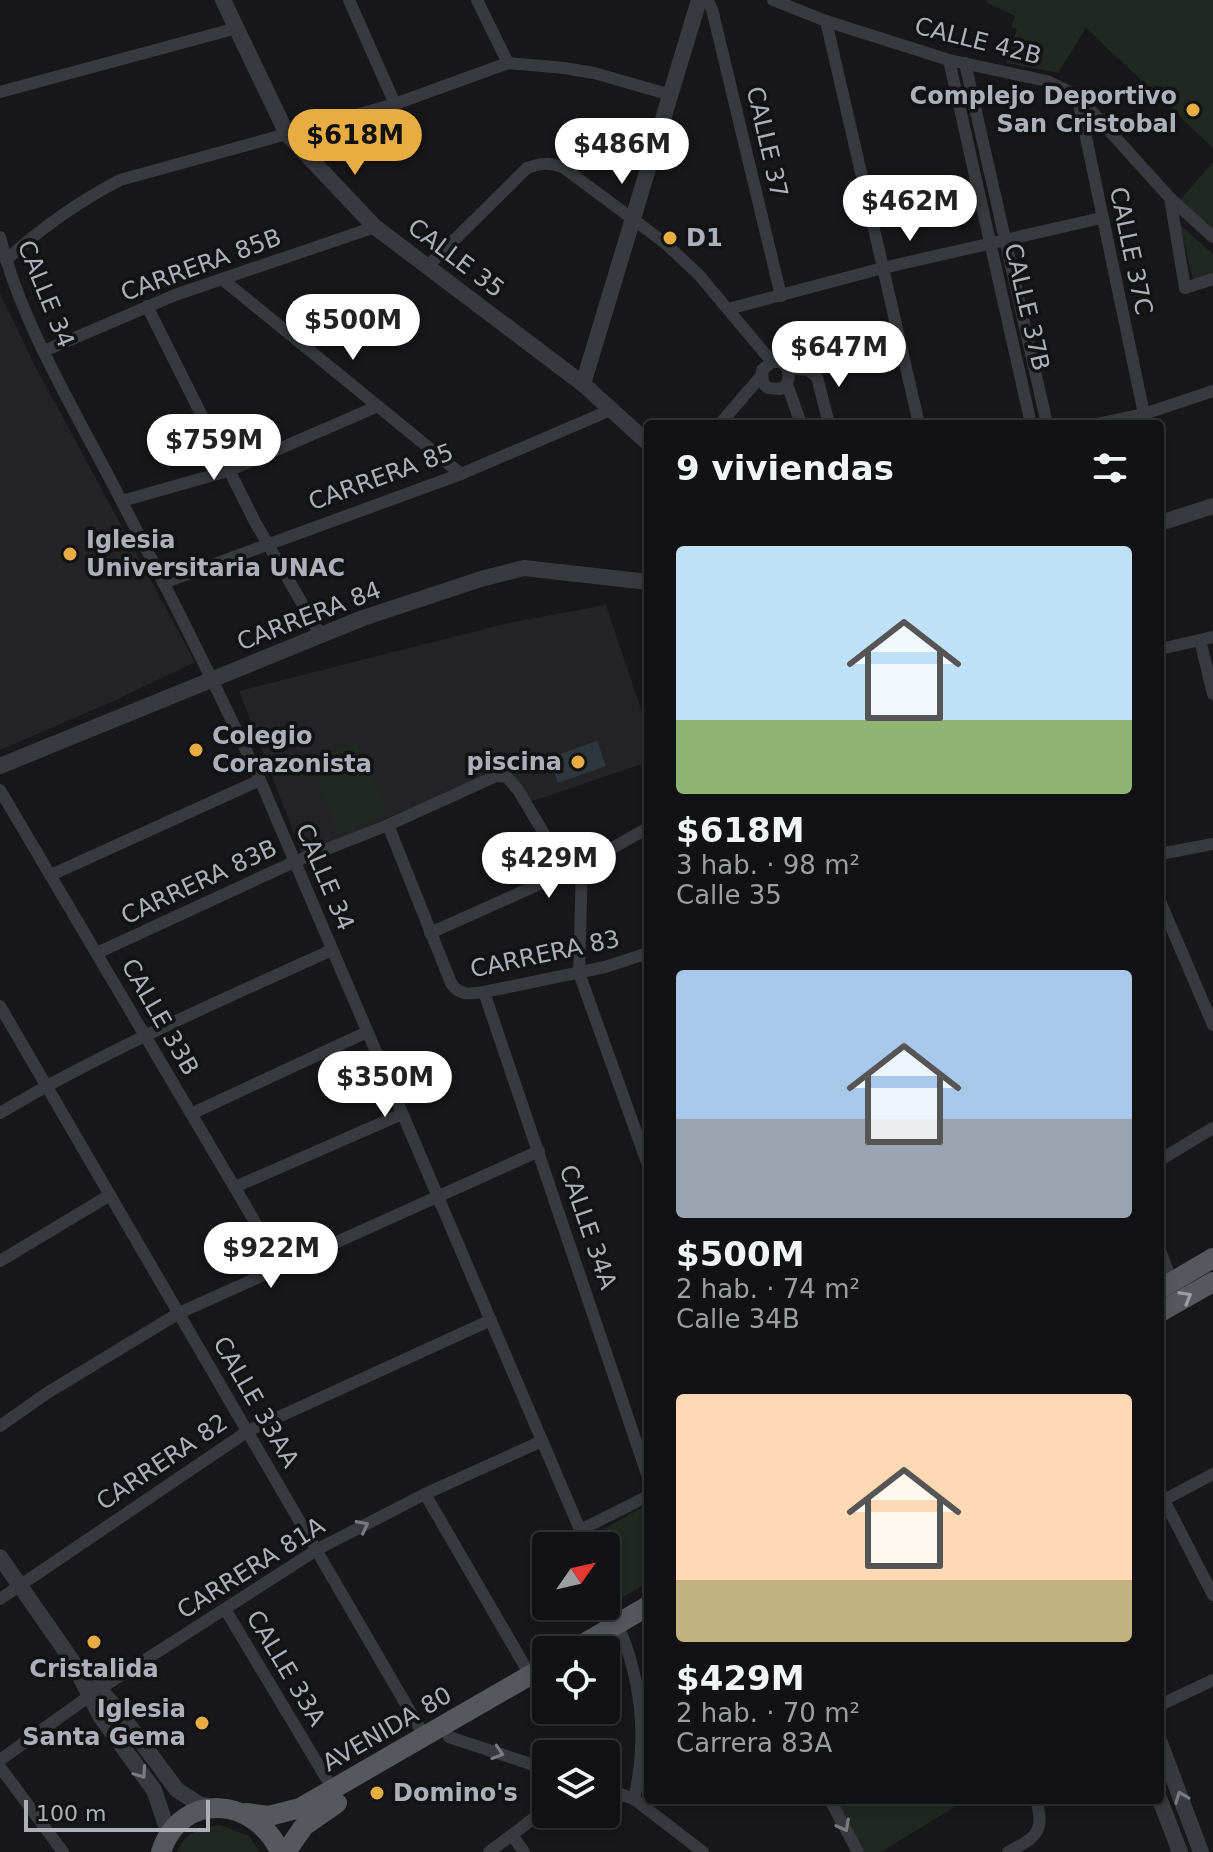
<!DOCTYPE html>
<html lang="es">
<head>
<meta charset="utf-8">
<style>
	:root { --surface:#121214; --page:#1f2022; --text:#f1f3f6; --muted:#9c9ea0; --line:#313234; --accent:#e8ad42 }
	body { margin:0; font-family:"DejaVu Sans",sans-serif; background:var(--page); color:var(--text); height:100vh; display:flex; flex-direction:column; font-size:30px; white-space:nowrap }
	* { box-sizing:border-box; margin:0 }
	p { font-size:26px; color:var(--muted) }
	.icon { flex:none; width:44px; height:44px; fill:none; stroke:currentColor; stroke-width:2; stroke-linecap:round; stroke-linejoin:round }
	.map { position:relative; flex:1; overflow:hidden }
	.details { position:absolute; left:644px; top:420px; width:520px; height:1384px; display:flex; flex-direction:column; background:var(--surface); border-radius:8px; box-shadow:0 4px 12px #0003,0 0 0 2px var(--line) }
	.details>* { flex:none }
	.needle { width:52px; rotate:56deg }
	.buttons { position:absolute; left:532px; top:1532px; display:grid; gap:16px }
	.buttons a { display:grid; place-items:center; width:88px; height:88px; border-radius:8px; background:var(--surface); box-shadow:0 4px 12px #0003,0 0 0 2px var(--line); font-size:40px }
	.scale { position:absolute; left:24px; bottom:20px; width:186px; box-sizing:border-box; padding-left:8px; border:4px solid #abb0b9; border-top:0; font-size:22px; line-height:28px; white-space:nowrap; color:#abb0b9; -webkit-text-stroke:6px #131315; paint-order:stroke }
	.price { position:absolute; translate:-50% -68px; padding:0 18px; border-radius:28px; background:#fff; color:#222; font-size:26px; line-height:52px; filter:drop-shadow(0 2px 4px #0008) }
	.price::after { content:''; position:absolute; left:50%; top:48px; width:24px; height:18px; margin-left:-12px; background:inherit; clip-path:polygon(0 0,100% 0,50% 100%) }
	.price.on { background:var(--accent); color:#111 }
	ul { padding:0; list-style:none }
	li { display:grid; align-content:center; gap:16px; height:424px; padding:0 32px }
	li span { display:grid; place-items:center; height:248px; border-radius:8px; color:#555 }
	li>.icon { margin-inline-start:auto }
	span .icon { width:144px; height:144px; fill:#fffc; stroke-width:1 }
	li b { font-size:34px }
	h2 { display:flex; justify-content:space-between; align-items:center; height:96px; padding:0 32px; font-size:34px }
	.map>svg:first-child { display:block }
	.built { fill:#242427 }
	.green { fill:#202821 }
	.water { fill:#2f373e }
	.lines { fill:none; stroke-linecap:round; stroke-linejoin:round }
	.minor { stroke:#393a3f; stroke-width:12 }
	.tertiary { stroke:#393a3f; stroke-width:16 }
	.primary { stroke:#56585e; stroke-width:20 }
	.oneway { stroke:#9a9ea7 }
	.oneway2 { stroke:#787b82 }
	.poi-dot { fill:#e8ad42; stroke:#131315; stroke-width:3 }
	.labels { text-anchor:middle; stroke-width:7; stroke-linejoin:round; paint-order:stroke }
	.street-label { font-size:24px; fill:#abb0b9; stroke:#131315 }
	.poi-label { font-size:24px; font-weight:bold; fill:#abb0b9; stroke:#131315; text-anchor:start }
</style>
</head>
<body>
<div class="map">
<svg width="1213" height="1852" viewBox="0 0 1213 1852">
	<rect width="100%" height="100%" fill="#18181a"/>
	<g class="built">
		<path d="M0,293L34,364L195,662L116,700L0,750Z"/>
		<path d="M606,605L648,730V762L530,802L509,767L302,854L239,691L508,623Z"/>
	</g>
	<g class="green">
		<path d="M987,0H1213V148L1086,28L1058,73L1006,63L1017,29L1011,27L1015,16L987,3Z"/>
		<path d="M1213,162V231L1180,200Z"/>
		<path d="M1180,225L1213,254V277L1194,284Z"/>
		<path d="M357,742L389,813L339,835L309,759Z"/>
		<path d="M648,1504V1583L619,1599L606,1573V1546H592L588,1538Z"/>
		<path d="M834,1800H966L881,1852H862Z"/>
		<path d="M220,1825L249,1836L260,1852H177C184,1833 201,1827 220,1825Z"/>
	</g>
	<path class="water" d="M597,741L606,766L558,783L549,758Z"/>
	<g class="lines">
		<g class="minor">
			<path d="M349,0L395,104"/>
			<path d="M477,0L508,63"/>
			<path d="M707,0L712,9L781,296"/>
			<path d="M773,0L826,21L949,60L1047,81L1078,96L1170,198L1213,237"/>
			<path d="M826,21L919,424"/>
			<path d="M949,60L1031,424"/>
			<path d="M965,63L1047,424"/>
			<path d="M0,92L237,28"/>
			<path d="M1078,99L1144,414"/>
			<path d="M1170,198L1185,288L1213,279"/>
			<path d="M0,237C22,327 80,419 122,502C170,594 216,686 260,780L587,1546"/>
			<path d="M6,260C41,228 78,202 120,180L395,104L508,63L564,68L594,73L671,95"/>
			<path d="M427,267L527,168C541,163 550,162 564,168L665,243L699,275L772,362"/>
			<path d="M222,279L461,474"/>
			<path d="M147,306L255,522L321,636"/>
			<path d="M728,309L883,268L1101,218"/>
			<path d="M44,351L175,295L375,227"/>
			<path d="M787,368L808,370L817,377L829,424"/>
			<path d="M787,384L781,389L768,388L763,383L762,370L772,362H781L787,368L789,376L787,384L801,424"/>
			<path d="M720,424L761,376"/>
			<path d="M1096,424L1144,414L1213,391"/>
			<path d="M122,501L228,471L378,406"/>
			<path d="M163,583L461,474L613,409"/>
			<path d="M1200,640L1213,694"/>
			<path d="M1160,649L1213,637"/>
			<path d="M0,790L281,1266"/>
			<path d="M388,825L451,983C459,996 470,994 484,992L605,967L648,953"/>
			<path d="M1160,854L1213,844"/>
			<path d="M582,865L579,973L648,1165"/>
			<path d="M51,875L260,780"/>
			<path d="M1160,901L1213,1025"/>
			<path d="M430,933L582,865L648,828"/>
			<path d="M97,953L294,862L388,825L496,776L507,777L518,790L567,872"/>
			<path d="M484,992L648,1477"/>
			<path d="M0,1006L425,1737"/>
			<path d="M0,1113C106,1050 219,1001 332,950"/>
			<path d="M191,1114L367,1032"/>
			<path d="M1160,1160L1213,1128"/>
			<path d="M235,1187L402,1114"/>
			<path d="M1160,1250L1172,1282"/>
			<path d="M0,1261L110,1195"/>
			<path d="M0,1426L47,1393L179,1313L539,1151"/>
			<path d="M425,1494L530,1675"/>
			<path d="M1164,1500L1213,1595"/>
			<path d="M1160,1502L1213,1474"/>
			<path d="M580,1530L648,1496"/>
			<path d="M606,1591L619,1623"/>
			<path d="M0,1599L248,1431L491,1320"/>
			<path d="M225,1609L334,1791"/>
			<path d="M622,1635C643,1689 647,1743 634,1799"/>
			<path d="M1160,1705L1213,1680"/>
			<path d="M449,1737L546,1769"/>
			<path d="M0,1760L95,1692L318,1549L425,1494L542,1441"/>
			<path d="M0,1767L63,1852"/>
			<path d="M606,1789L634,1799L703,1852"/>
			<path d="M830,1800L858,1852"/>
			<path d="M512,1835L524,1852"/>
			<path d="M489,1852L546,1809"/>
			<path d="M1008,1852C1035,1838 1046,1832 1036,1800"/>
		</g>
		<g class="tertiary">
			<path d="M223,0L287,134L375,227L583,384L648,443"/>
			<path d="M583,384L699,0"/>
			<path d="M1160,523L1213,506"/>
			<path d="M0,766L363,618L481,579L524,568L648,582"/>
			<path d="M0,1557L71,1659L101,1717L154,1790L169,1834"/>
			<path d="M86,1675L116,1708L177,1790L199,1804L213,1808"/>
			<path d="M1160,1743L1201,1852"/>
			<path d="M1160,1800L1180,1852"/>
		</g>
		<g class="primary">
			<path d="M1160,1289L1213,1258"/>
			<path d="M1160,1312L1213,1282"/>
			<path d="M573,1650L648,1606"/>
			<path d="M246,1813L269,1816L300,1808L546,1666"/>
			<path d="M161,1852C181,1790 256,1797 280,1852"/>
			<path d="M286,1852L304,1826L337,1803"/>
		</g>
	</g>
	<defs><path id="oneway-chevron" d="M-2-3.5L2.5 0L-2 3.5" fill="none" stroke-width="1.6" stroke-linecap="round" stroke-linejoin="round" transform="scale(2)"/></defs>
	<use class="oneway" href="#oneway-chevron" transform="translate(1186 1297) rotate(-30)"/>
	<g class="oneway2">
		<use href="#oneway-chevron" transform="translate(363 1526) rotate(-27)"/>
		<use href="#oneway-chevron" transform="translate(498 1753) rotate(18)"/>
		<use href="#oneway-chevron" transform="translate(141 1773) rotate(55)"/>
		<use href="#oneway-chevron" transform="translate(1181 1797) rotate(-111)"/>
		<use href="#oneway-chevron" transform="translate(844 1826) rotate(62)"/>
	</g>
	<g class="poi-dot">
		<circle cx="1193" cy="110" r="8"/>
		<circle cx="670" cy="238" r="8"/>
		<circle cx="70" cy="554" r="8"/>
		<circle cx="196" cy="750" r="8"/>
		<circle cx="578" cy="762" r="8"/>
		<circle cx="94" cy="1642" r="8"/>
		<circle cx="202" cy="1723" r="8"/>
		<circle cx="377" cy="1793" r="8"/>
	</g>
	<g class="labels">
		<g class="street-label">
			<text transform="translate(978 41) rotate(14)" y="8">CALLE 42B</text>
			<text transform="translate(767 142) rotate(77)" y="8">CALLE 37</text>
			<text transform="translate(1131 251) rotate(78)" y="8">CALLE 37C</text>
			<text transform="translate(456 258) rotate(37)" y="8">CALLE 35</text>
			<text transform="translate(201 265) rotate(-20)" y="8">CARRERA 85B</text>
			<text transform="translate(46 294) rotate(68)" y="8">CALLE 34</text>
			<text transform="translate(1027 307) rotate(77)" y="8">CALLE 37B</text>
			<text transform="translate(381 477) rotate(-20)" y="8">CARRERA 85</text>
			<text transform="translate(309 616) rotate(-21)" y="8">CARRERA 84</text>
			<text transform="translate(325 877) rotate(67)" y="8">CALLE 34</text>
			<text transform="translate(199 882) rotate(-25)" y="8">CARRERA 83B</text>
			<text transform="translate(545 954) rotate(-12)" y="8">CARRERA 83</text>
			<text transform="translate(160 1017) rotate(60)" y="8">CALLE 33B</text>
			<text transform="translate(588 1227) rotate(71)" y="8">CALLE 34A</text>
			<text transform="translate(256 1402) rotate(60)" y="8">CALLE 33AA</text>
			<text transform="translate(162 1462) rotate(-34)" y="8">CARRERA 82</text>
			<text transform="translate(251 1568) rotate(-32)" y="8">CARRERA 81A</text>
			<text transform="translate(286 1668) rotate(59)" y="8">CALLE 33A</text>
			<text transform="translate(387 1729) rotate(-30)" y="8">AVENIDA 80</text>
		</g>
		<g class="poi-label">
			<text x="1177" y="104" text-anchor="end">Complejo Deportivo<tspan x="1177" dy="28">San Cristobal</tspan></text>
			<text x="686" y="246">D1</text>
			<text x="86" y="548">Iglesia<tspan x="86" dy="28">Universitaria UNAC</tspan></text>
			<text x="212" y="744">Colegio<tspan x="212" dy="28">Corazonista</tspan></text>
			<text x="562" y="770" text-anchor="end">piscina</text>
			<text x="94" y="1677" text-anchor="middle">Cristalida</text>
			<text x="186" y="1717" text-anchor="end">Iglesia<tspan x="186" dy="28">Santa Gema</tspan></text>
			<text x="393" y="1801">Domino's</text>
		</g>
	</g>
</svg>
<div class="buttons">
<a><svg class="needle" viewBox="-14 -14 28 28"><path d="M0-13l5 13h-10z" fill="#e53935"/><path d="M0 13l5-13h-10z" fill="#9c9ea0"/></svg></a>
<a><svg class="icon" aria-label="locate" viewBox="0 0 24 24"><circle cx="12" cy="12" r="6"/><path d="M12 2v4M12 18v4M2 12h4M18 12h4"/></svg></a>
<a><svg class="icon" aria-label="layers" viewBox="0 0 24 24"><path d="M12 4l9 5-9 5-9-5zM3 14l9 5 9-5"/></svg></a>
</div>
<div class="scale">100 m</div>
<b class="price on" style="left:355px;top:177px">$618M</b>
<b class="price" style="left:622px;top:186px">$486M</b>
<b class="price" style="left:910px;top:243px">$462M</b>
<b class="price" style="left:353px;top:362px">$500M</b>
<b class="price" style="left:839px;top:389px">$647M</b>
<b class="price" style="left:214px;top:482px">$759M</b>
<b class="price" style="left:549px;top:900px">$429M</b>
<b class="price" style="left:385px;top:1119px">$350M</b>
<b class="price" style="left:271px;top:1290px">$922M</b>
<section class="details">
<h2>9 viviendas<svg class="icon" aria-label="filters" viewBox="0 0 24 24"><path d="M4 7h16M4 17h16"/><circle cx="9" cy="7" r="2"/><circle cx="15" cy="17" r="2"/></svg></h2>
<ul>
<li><span style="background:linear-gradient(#bfe0f5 70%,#8fb573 0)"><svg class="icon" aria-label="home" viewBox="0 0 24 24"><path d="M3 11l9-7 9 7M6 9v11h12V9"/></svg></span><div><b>$618M</b><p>3 hab. · 98 m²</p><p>Calle 35</p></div></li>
<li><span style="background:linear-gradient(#a9c7e8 60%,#9aa5b1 0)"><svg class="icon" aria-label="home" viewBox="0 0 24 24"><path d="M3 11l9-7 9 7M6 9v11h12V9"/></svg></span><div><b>$500M</b><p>2 hab. · 74 m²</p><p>Calle 34B</p></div></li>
<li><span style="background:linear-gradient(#ffd9b3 75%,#c2b280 0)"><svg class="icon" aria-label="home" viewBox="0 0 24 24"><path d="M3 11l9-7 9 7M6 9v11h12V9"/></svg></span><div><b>$429M</b><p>2 hab. · 70 m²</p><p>Carrera 83A</p></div></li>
</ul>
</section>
</div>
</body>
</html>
